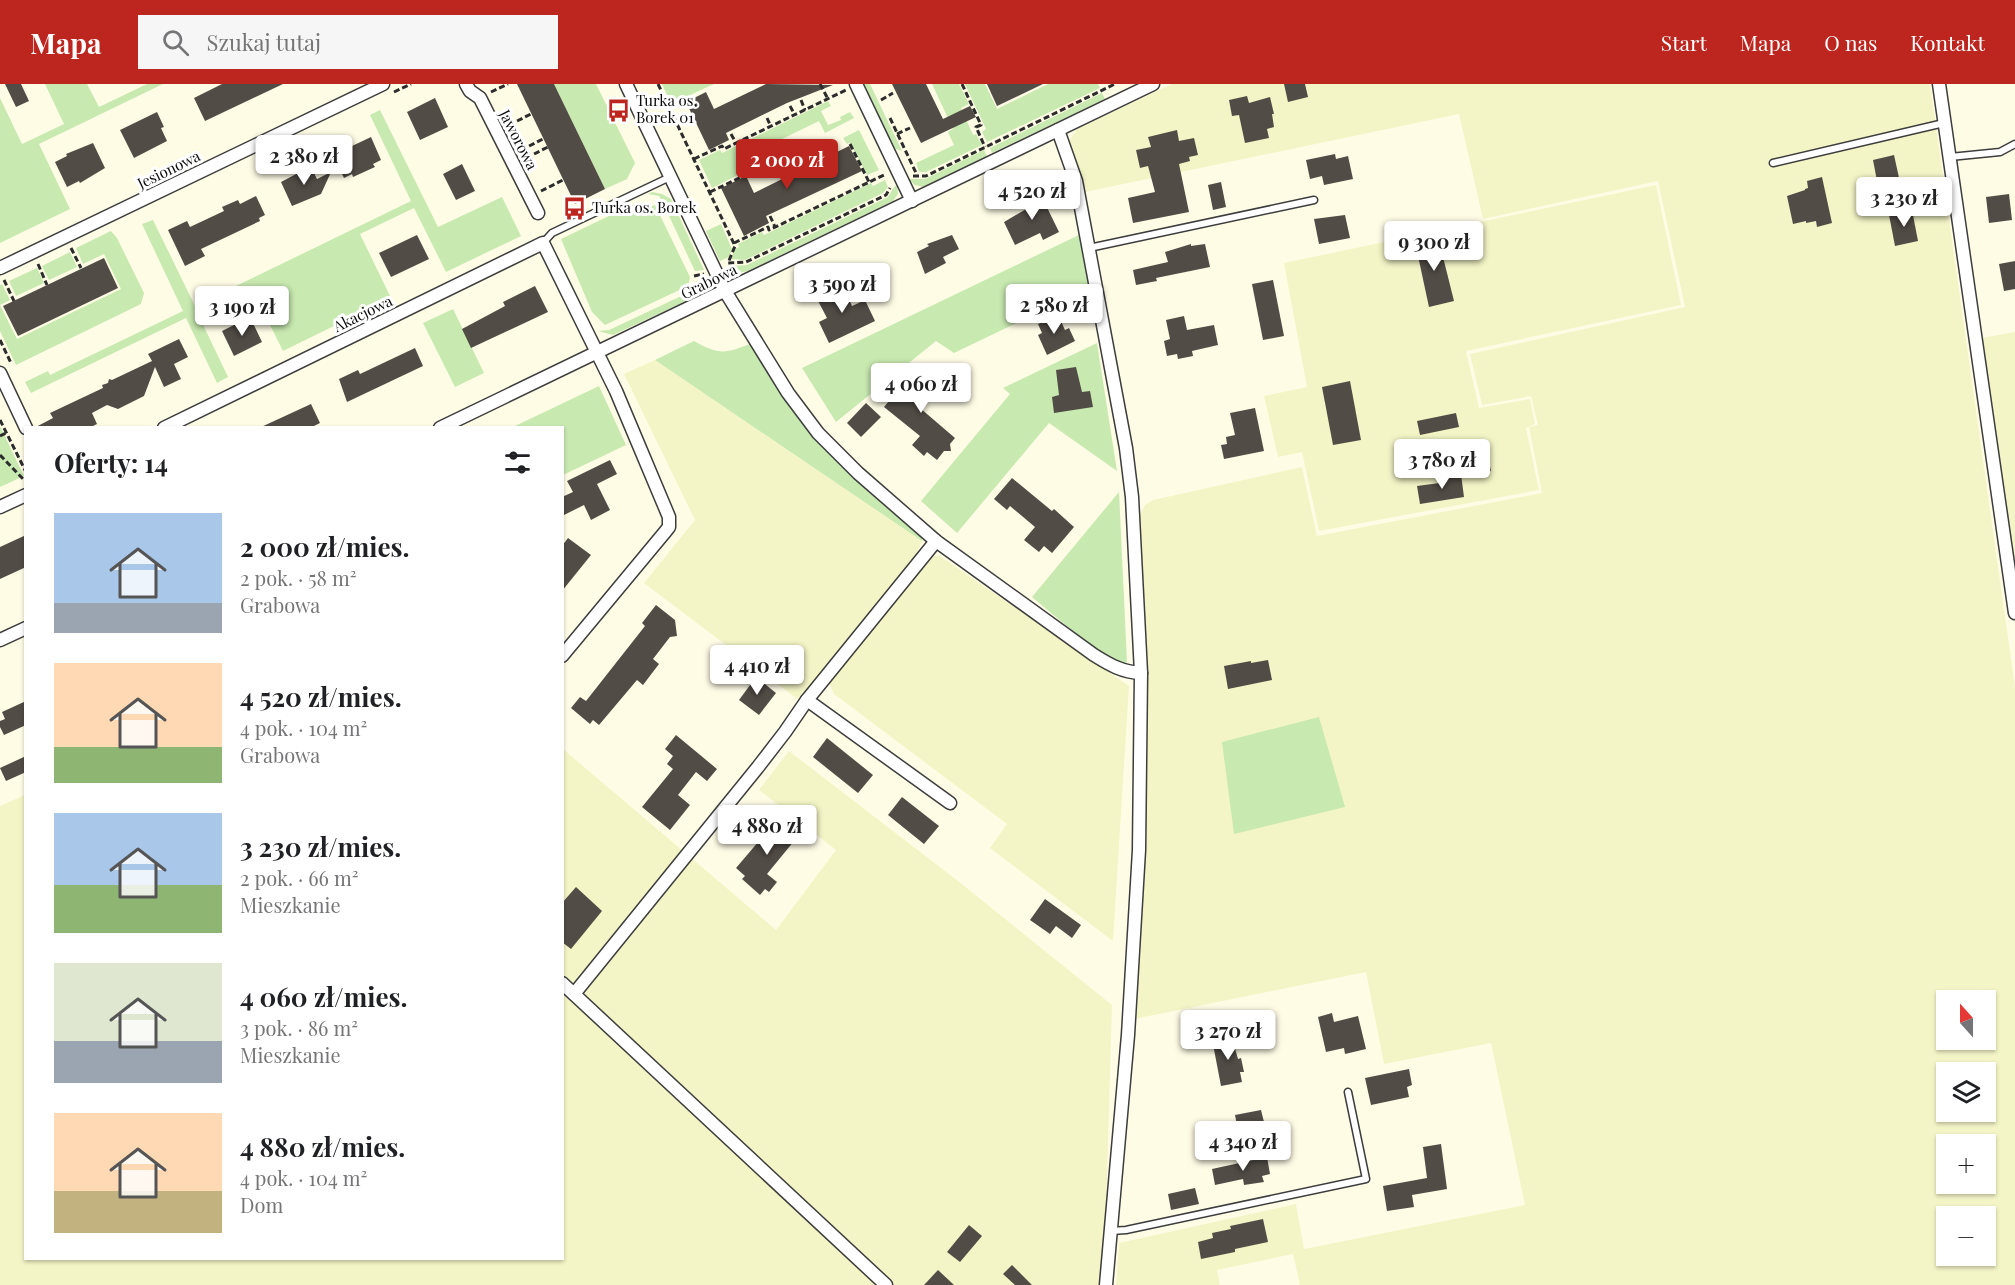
<!DOCTYPE html>
<html lang="pl">
<head>
<meta charset="utf-8">
<style>
	:root { --surface:#fff; --page:#f6f6f6; --text:#202124; --muted:#757577; --accent:#bc261f }
	body { margin:0; font-family:"Playfair Display",serif; background:var(--page); color:var(--text); height:100vh; display:flex; flex-direction:column; font-size:22px; white-space:nowrap }
	* { box-sizing:border-box; margin:0 }
	p { font-size:20px; color:var(--muted) }
	.icon { flex:none; width:33px; height:33px; fill:none; stroke:currentColor; stroke-width:2; stroke-linecap:round; stroke-linejoin:round }
	.map { position:relative; flex:1; overflow:hidden }
	.sheet { position:absolute; left:24px; top:342px; width:540px; height:834px; display:flex; flex-direction:column; background:var(--surface); border-radius:0px; box-shadow:0 2px 4px #0004 }
	.sheet>* { flex:none }
	.needle { width:39px; rotate:339deg }
	.tools { position:absolute; left:1936px; top:906px; display:grid; gap:12px }
	.tools a { display:grid; place-items:center; width:60px; height:60px; border-radius:0px; background:var(--surface); box-shadow:0 2px 4px #0004; font-size:30px }
	.price { position:absolute; translate:-50% -51px; padding:0 14px; border-radius:6px; background:#fff; color:#222; font-size:20px; line-height:39px; filter:drop-shadow(0 2px 3px #0008) }
	.price::after { content:''; position:absolute; left:50%; top:36px; width:18px; height:14px; margin-left:-9px; background:inherit; clip-path:polygon(0 0,100% 0,50% 100%) }
	.price.on { background:var(--accent); color:#fff }
	ul { padding:0; list-style:none }
	li { display:flex; align-items:center; gap:18px; height:150px; padding:0 30px }
	li span { display:grid; place-items:center; flex:none; width:168px; height:120px; border-radius:0px; color:#555 }
	li>.icon { margin-inline-start:auto }
	span .icon { width:72px; height:72px; fill:#fffc; stroke-width:1 }
	li b { font-size:26px }
	h2 { display:flex; justify-content:space-between; align-items:center; height:72px; padding:0 30px; font-size:26px }
	header { display:flex; align-items:center; gap:36px; box-sizing:border-box; height:84px; padding:0 30px; background:var(--accent); color:#fff }
	header strong { font-size:28px }
	nav { display:flex; gap:33px; margin-inline-start:auto; font-size:21px }
	.search { width:420px; height:54px; background:var(--page); display:flex; align-items:center; gap:15px; box-sizing:border-box; padding:0 21px; border-radius:0px; color:var(--muted); font-size:22px }
	.map>svg:first-child { display:block }
	.farmland { fill:#f4f5c6; fill-rule:evenodd }
	.green { fill:#c8e9b0 }
	.building { fill:#524c46 }
	.lines { fill:none; stroke-linecap:round; stroke-linejoin:round }
	.service-casing { stroke:#3d3d3d; stroke-width:9 }
	.minor-casing { stroke:#3d3d3d; stroke-width:15 }
	.path { stroke:#2c2c2c; stroke-width:3; stroke-dasharray:6 3; stroke-linecap:butt }
	.service { stroke:#fff; stroke-width:6 }
	.minor { stroke:#fff; stroke-width:12 }
	.labels { text-anchor:middle; stroke-width:6; stroke-linejoin:round; paint-order:stroke }
	.poi-label { font-size:15px; fill:#0a0a0a; stroke:#fff; text-anchor:start }
	.street-label { font-size:15px; fill:#0a0a0a; stroke:#fff }
</style>
</head>
<body>
<header>
<strong>Mapa</strong>
<div class="search"><svg class="icon" aria-label="search" viewBox="0 0 24 24"><circle cx="10" cy="10" r="6"/><path d="M15 15l6 6"/></svg>Szukaj tutaj</div>
<nav><a>Start</a><a>Mapa</a><a>O nas</a><a>Kontakt</a></nav>
</header>
<div class="map">
<svg width="2015" height="1201" viewBox="0 0 2015 1201">
	<rect width="100%" height="100%" fill="#fffce6"/>
	<g class="farmland">
		<path d="M1172,0H1930L2015,603V1201H1300L1293,1170L1217,1186L1220,1201H1116L1119,1159L1296,1120L1304,1165L1525,1121L1491,959L1384,980L1366,888L1134,935L1146,764L1148,590L1139,451V432L1145,421L1153,416L1302,383L1317,452L1542,409L1529,343L1538,341L1531,312L1482,321L1470,270L1685,223L1658,97L1483,135L1459,30L1085,108L1069,57L1077,45ZM1947,916H1986V956H1947ZM1947,988H1986V1028H1947ZM1947,1060H1986V1100H1947ZM1947,1132H1986V1172H1947Z"/>
		<path d="M1656,101L1681,221L1466,267L1479,324L1530,315L1535,340L1526,344L1539,406L1319,447L1302,368L1278,373L1264,312L1307,303L1284,179Z"/>
		<path d="M2015,248V493L1982,254Z"/>
		<path d="M655,276L922,457L917,469L800,617L644,499L695,436L624,290Z"/>
		<path d="M931,472H940L1129,602L1113,857L990,764L1007,740L834,610L828,597Z"/>
		<path d="M563,665L776,846L836,766L759,706L789,667L958,797L1112,921L1106,1129L1099,1201H0V722L25,711L26,1174H562Z"/>
	</g>
	<g class="green">
		<path d="M45,0H87L99,23L147,0H163L39,60L70,125L0,159V14L22,60L64,40Z"/>
		<path d="M554,0H596L635,79L627,95L605,105Z"/>
		<path d="M662,0H714L671,20Z"/>
		<path d="M862,0H870L902,67L893,64Z"/>
		<path d="M932,0H959L969,20L961,24L973,51L976,50L982,61L926,88H919L916,79L954,61L948,48L953,45Z"/>
		<path d="M965,0H985L997,25L1048,0H1098L1100,4L987,58L982,48L986,45Z"/>
		<path d="M1102,9L1105,15L992,69L990,64Z"/>
		<path d="M828,17L831,22L821,27L828,41L841,36L840,33L850,28L854,34L825,49L819,37L749,71L754,83L712,104L699,76L720,66L722,69Z"/>
		<path d="M380,26L438,143L502,113L521,152L446,188L414,124L360,150L391,214L283,267L251,203L197,228L228,293L217,299L186,234L31,309L25,298L48,287L50,291L183,227L142,140L153,136L195,222L411,117L370,31Z"/>
		<path d="M859,46L879,86L867,91L850,59L847,60L843,54Z"/>
		<path d="M984,66L987,72L923,103L915,101L908,95H925Z"/>
		<path d="M885,96L888,103L883,109L745,176L731,175L735,165L739,163L738,160L762,148L764,151L871,99L873,102Z"/>
		<path d="M897,101L898,110L893,117L748,187L738,189L727,185L732,182L747,181L888,113L894,103Z"/>
		<path d="M652,108L662,110L671,115L704,186L695,187L661,115L659,112L648,110Z"/>
		<path d="M638,118L642,126L655,121L690,193L688,202L605,241L592,228L561,155Z"/>
		<path d="M721,140L732,165L729,173L720,177L706,147Z"/>
		<path d="M111,147L117,154L144,209L141,220L16,281L0,247V201L2,200L10,216L0,221L17,255L121,205L104,170L83,180L76,164Z"/>
		<path d="M1081,150L1089,204L954,269L936,257L836,338L802,284Z"/>
		<path d="M70,168L77,183L49,196L42,182Z"/>
		<path d="M37,184L44,199L16,212L9,197Z"/>
		<path d="M706,195L703,204L697,212L613,251L598,247L609,246L692,207L696,197Z"/>
		<path d="M453,225L484,289L455,303L423,239Z"/>
		<path d="M694,257C719,271 725,270 752,259L801,338L852,392L922,449V457L655,276Z"/>
		<path d="M1097,259L1117,387L1049,339L957,449L921,417L1010,310L1003,304Z"/>
		<path d="M599,302L626,361L563,391L562,344L513,343Z"/>
		<path d="M0,342L24,392L0,403Z"/>
		<path d="M1119,408L1127,578L1122,582L1094,565L1032,513Z"/>
		<path d="M1319,633L1345,723L1234,750L1222,658Z"/>
	</g>
	<g class="building">
		<path d="M5,0H21L29,17L16,23Z"/>
		<path d="M222,0H283L205,37L194,14Z"/>
		<path d="M517,0H554L605,105L575,120Z"/>
		<path d="M766,0L833,1L787,19L726,49L729,56L709,66L686,18L706,8L714,25Z"/>
		<path d="M892,0H926L943,35L970,22L976,33L921,59Z"/>
		<path d="M987,0H1043L997,22Z"/>
		<path d="M1284,0H1305L1308,13L1288,18Z"/>
		<path d="M1247,12L1249,19L1270,13L1274,30H1272L1274,43L1267,45L1269,54L1245,59L1239,31L1232,32L1229,16Z"/>
		<path d="M435,14L448,43L420,56L407,28Z"/>
		<path d="M157,28L164,43L161,44L167,57L134,74L120,46Z"/>
		<path d="M1177,46L1179,57L1194,54L1198,71L1189,73L1190,77L1179,80L1189,128L1133,139L1128,114L1155,108L1148,82L1140,84L1136,66L1151,63L1148,53Z"/>
		<path d="M371,53L381,76L373,80L375,83L353,93L352,90L344,94L333,71Z"/>
		<path d="M93,59L105,84L80,99L79,97L67,103L55,78L67,72L66,70Z"/>
		<path d="M849,62L862,87L766,132L769,139L744,152L721,104L746,92L754,109Z"/>
		<path d="M1335,70L1336,75L1348,72L1353,95L1324,101L1322,92L1310,95L1306,76Z"/>
		<path d="M1894,71L1901,103L1879,107L1873,76Z"/>
		<path d="M462,80L475,107L456,116L443,90Z"/>
		<path d="M311,83L317,95L331,88L321,110L292,122L281,98L300,88L302,85L306,86Z"/>
		<path d="M1822,93L1832,139L1817,143L1816,137L1806,139V137L1793,140L1787,112L1805,106V105L1808,104L1807,97Z"/>
		<path d="M1221,98L1226,123L1213,126L1208,101Z"/>
		<path d="M1039,107L1059,148L1043,156L1040,149L1015,161L1004,138L1028,124L1023,114Z"/>
		<path d="M2009,110L2012,136L1989,139L1986,113Z"/>
		<path d="M256,112L265,131L259,134L260,137L201,165L205,172L185,182L168,146L187,137L190,143L224,127L222,123L238,116L240,120Z"/>
		<path d="M1912,126L1918,157L1895,162L1889,131Z"/>
		<path d="M1345,131L1350,154L1319,160L1314,135Z"/>
		<path d="M417,151L429,175L391,193L379,169Z"/>
		<path d="M952,151L959,165L943,173L946,179L925,190L917,168L929,162L927,160Z"/>
		<path d="M1438,153L1454,217L1429,223L1415,158Z"/>
		<path d="M1191,160V162L1205,160L1210,183L1156,194L1157,197L1136,201L1133,186L1168,178L1165,168Z"/>
		<path d="M104,174L118,204L18,252L3,222Z"/>
		<path d="M2015,177V205L2004,207L1999,180Z"/>
		<path d="M1273,196L1284,252L1263,256L1252,200Z"/>
		<path d="M842,200L852,222L865,216L875,237L829,259L819,238L827,234L816,213Z"/>
		<path d="M535,202L548,228L471,264L462,245L505,222L503,218Z"/>
		<path d="M1058,231L1065,246L1069,244L1075,257L1047,271L1038,251L1042,249L1038,240Z"/>
		<path d="M1184,232L1187,246L1214,241L1218,261L1192,267L1193,272L1178,275L1177,270L1167,272L1164,257L1170,255L1166,236Z"/>
		<path d="M250,233L262,258L234,272L222,247Z"/>
		<path d="M179,255L188,273L174,280L181,295L164,303L155,283L144,312L118,325L107,321L92,329L97,340L89,344H34L53,334L50,329L103,304L102,301L108,299L109,295L112,296L152,277L148,270Z"/>
		<path d="M415,264L423,282L347,318L339,295L358,286L360,290Z"/>
		<path d="M925,283L942,298L920,324L955,354L950,360L951,367H944L937,376L927,368L924,372L912,361L920,352L884,323L911,290L915,294Z"/>
		<path d="M1076,283L1082,308L1090,307L1093,323L1054,329L1052,313L1059,311L1056,286Z"/>
		<path d="M1350,297L1361,356L1333,361L1322,303Z"/>
		<path d="M866,319L881,333L861,353L847,339Z"/>
		<path d="M311,320L320,339L310,344H259Z"/>
		<path d="M1255,324L1264,367L1224,375L1221,361L1227,360L1226,353L1235,351L1230,329Z"/>
		<path d="M1456,329L1459,343L1420,351L1417,337Z"/>
		<path d="M1484,356L1491,387L1465,393L1459,362Z"/>
		<path d="M610,376L617,390L597,400L610,426L591,436L584,421L562,432V413L573,408L567,397Z"/>
		<path d="M1461,390L1464,413L1420,420L1417,402L1447,398L1446,392Z"/>
		<path d="M1012,394L1052,427L1054,425L1074,443L1052,469L1044,462L1039,468L1024,456L1035,443L1010,422L1007,426L994,415Z"/>
		<path d="M26,451V483L0,495V463Z"/>
		<path d="M568,454L591,471L562,507V462Z"/>
		<path d="M656,521L675,536L677,552L670,553L653,575L659,580L643,601L637,596L599,641L593,636L590,640L571,624L580,613L586,617L645,542L642,539Z"/>
		<path d="M1268,576L1272,596L1228,605L1224,582L1251,577V579Z"/>
		<path d="M756,593L776,609L759,631L739,616Z"/>
		<path d="M26,617V641L4,651L0,643V637L5,635L2,628Z"/>
		<path d="M676,651L717,685L707,697L696,688L678,711L690,721L670,746L642,723L673,685L667,680L673,672L665,665Z"/>
		<path d="M827,654L873,691L858,709L813,673Z"/>
		<path d="M26,672V688L6,697L0,684Z"/>
		<path d="M902,713L939,742L924,760L888,731Z"/>
		<path d="M776,732L799,751L767,790L777,798L769,808L765,805L760,811L742,795L745,792L736,784L759,757L757,756Z"/>
		<path d="M576,803L602,827L571,865L562,858V819Z"/>
		<path d="M1045,815L1081,841L1072,854L1056,842L1050,850L1030,836Z"/>
		<path d="M1332,929L1334,938L1358,932L1366,965L1345,970L1344,964L1326,968L1318,933Z"/>
		<path d="M1231,951L1238,975L1241,974L1244,988H1240L1242,998L1221,1002L1212,955Z"/>
		<path d="M1409,985L1412,1001L1407,1003L1409,1013L1371,1021L1365,994Z"/>
		<path d="M1261,1026L1266,1046L1239,1051L1235,1031Z"/>
		<path d="M1441,1060L1447,1105L1412,1111L1414,1123L1387,1127L1383,1102L1427,1094L1423,1063Z"/>
		<path d="M1267,1073L1270,1090L1262,1092L1264,1098L1244,1101L1243,1095L1215,1101L1212,1085Z"/>
		<path d="M1195,1104L1199,1120L1171,1126L1168,1110Z"/>
		<path d="M1263,1135L1268,1158L1235,1165V1168L1201,1175L1198,1158L1213,1154L1212,1149L1231,1145L1230,1142Z"/>
		<path d="M969,1141L982,1152L960,1178L947,1168Z"/>
		<path d="M1012,1181L1032,1201H1015L1003,1190Z"/>
		<path d="M938,1186L954,1201H924Z"/>
	</g>
	<g class="lines">
		<defs>
			<g id="service">
				<path d="M1950,73L2000,68L2015,60"/>
				<path d="M1773,79L1944,39"/>
				<path d="M543,159L552,149L670,93"/>
				<path d="M1089,164L1314,116"/>
				<path d="M1111,1147L1126,1146L1366,1095L1348,1008"/>
			</g>
			<g id="minor">
				<path d="M466,0L470,7L480,14L538,129"/>
				<path d="M626,0L725,207L788,309L818,349L858,389L936,457L1094,571C1110,581 1122,588 1141,589"/>
				<path d="M856,0L912,117"/>
				<path d="M1939,0L2015,529"/>
				<path d="M1058,46L1076,97L1126,364L1132,413L1141,589L1139,766L1128,951L1106,1201"/>
				<path d="M0,184L383,0"/>
				<path d="M0,289L26,344"/>
				<path d="M164,344L543,159L616,307L669,433V443L665,448L562,572"/>
				<path d="M440,344L1153,0"/>
				<path d="M0,423L26,411"/>
				<path d="M936,457L807,616L950,719"/>
				<path d="M0,556L26,544"/>
				<path d="M562,899L886,1201"/>
				<path d="M574,910L758,683L785,648L807,616"/>
			</g>
		</defs>
		<use href="#service" class="service-casing"/>
		<use href="#minor" class="minor-casing"/>
		<g class="path">
			<path d="M658,0L735,162L728,179L746,178L886,111L890,104"/>
			<path d="M820,0L828,15"/>
			<path d="M962,0L981,41L976,43L985,63"/>
			<path d="M394,8L411,0"/>
			<path d="M491,8L508,0"/>
			<path d="M801,16L805,26"/>
			<path d="M881,16L893,9"/>
			<path d="M790,22L795,31"/>
			<path d="M767,34L771,43"/>
			<path d="M890,34L917,91"/>
			<path d="M509,41L531,30"/>
			<path d="M731,50L736,59L846,6"/>
			<path d="M897,50L910,44"/>
			<path d="M850,60L869,98"/>
			<path d="M521,66L543,55"/>
			<path d="M526,74L548,63"/>
			<path d="M694,75L722,62L724,65L736,59"/>
			<path d="M913,92H926L1115,0"/>
			<path d="M541,107L563,96"/>
			<path d="M710,108L756,86"/>
			<path d="M770,132L775,143"/>
			<path d="M734,159L768,143L769,146L886,90"/>
			<path d="M71,164L81,184"/>
			<path d="M38,180L47,201"/>
			<path d="M694,192L704,190"/>
			<path d="M4,196L14,217"/>
			<path d="M0,256L11,279"/>
			<path d="M0,336L26,388"/>
			<path d="M0,352L6,349"/>
			<path d="M0,371L23,395L26,394"/>
		</g>
		<use href="#service" class="service"/>
		<use href="#minor" class="minor"/>
	</g>
	<defs>
		<symbol id="bus-bare" viewBox="-9 -9 18 18"><path d="M-5-6H5V4H4V6H2V4H-2V6H-4V4H-5ZM-3.5-4V0h7V-4ZM-3.5 1.2v1.5H-2V1.2ZM2 1.2v1.5H3.5V1.2Z" fill="#bc261f" stroke="#fff" stroke-width="2.5" paint-order="stroke"/></symbol>
	</defs>
	<g fill-rule="evenodd">
		<use href="#bus-bare" x="602" y="10" width="33" height="33"/>
		<use href="#bus-bare" x="558" y="108" width="33" height="33"/>
	</g>
	<g class="labels">
		<g class="poi-label">
			<text x="636" y="22">Turka os.<tspan x="636" dy="17">Borek 01</tspan></text>
			<text x="592" y="129">Turka os. Borek</text>
		</g>
		<g class="street-label">
			<text transform="translate(518 56) rotate(63)" y="5">Jaworowa</text>
			<text transform="translate(169 86) rotate(-26)" y="5">Jesionowa</text>
			<text transform="translate(709 198) rotate(-26)" y="5">Grabowa</text>
			<text transform="translate(363 230) rotate(-26)" y="5">Akacjowa</text>
		</g>
	</g>
</svg>
<div class="tools">
<a><svg class="needle" viewBox="-14 -14 28 28"><path d="M0-13l5 13h-10z" fill="#e53935"/><path d="M0 13l5-13h-10z" fill="#757577"/></svg></a>
<a><svg class="icon" aria-label="layers" viewBox="0 0 24 24"><path d="M12 4l9 5-9 5-9-5zM3 14l9 5 9-5"/></svg></a>
<a>+</a>
<a>−</a>
</div>
<b class="price" style="left:304px;top:102px">2 380 zł</b>
<b class="price on" style="left:787px;top:106px">2 000 zł</b>
<b class="price" style="left:1032px;top:137px">4 520 zł</b>
<b class="price" style="left:1904px;top:144px">3 230 zł</b>
<b class="price" style="left:1434px;top:188px">9 300 zł</b>
<b class="price" style="left:842px;top:230px">3 590 zł</b>
<b class="price" style="left:1054px;top:251px">2 580 zł</b>
<b class="price" style="left:242px;top:253px">3 190 zł</b>
<b class="price" style="left:921px;top:330px">4 060 zł</b>
<b class="price" style="left:1442px;top:406px">3 780 zł</b>
<b class="price" style="left:757px;top:612px">4 410 zł</b>
<b class="price" style="left:767px;top:772px">4 880 zł</b>
<b class="price" style="left:1228px;top:977px">3 270 zł</b>
<b class="price" style="left:1243px;top:1088px">4 340 zł</b>
<section class="sheet">
<h2>Oferty: 14<svg class="icon" aria-label="filters" viewBox="0 0 24 24"><path d="M4 7h16M4 17h16"/><circle cx="9" cy="7" r="2"/><circle cx="15" cy="17" r="2"/></svg></h2>
<ul>
<li><span style="background:linear-gradient(#a9c7e8 75%,#9aa5b1 0)"><svg class="icon" aria-label="home" viewBox="0 0 24 24"><path d="M3 11l9-7 9 7M6 9v11h12V9"/></svg></span><div><b>2 000 zł/mies.</b><p>2 pok. · 58 m²</p><p>Grabowa</p></div></li>
<li><span style="background:linear-gradient(#ffd9b3 70%,#8fb573 0)"><svg class="icon" aria-label="home" viewBox="0 0 24 24"><path d="M3 11l9-7 9 7M6 9v11h12V9"/></svg></span><div><b>4 520 zł/mies.</b><p>4 pok. · 104 m²</p><p>Grabowa</p></div></li>
<li><span style="background:linear-gradient(#a9c7e8 60%,#8fb573 0)"><svg class="icon" aria-label="home" viewBox="0 0 24 24"><path d="M3 11l9-7 9 7M6 9v11h12V9"/></svg></span><div><b>3 230 zł/mies.</b><p>2 pok. · 66 m²</p><p>Mieszkanie</p></div></li>
<li><span style="background:linear-gradient(#dfe7d0 65%,#9aa5b1 0)"><svg class="icon" aria-label="home" viewBox="0 0 24 24"><path d="M3 11l9-7 9 7M6 9v11h12V9"/></svg></span><div><b>4 060 zł/mies.</b><p>3 pok. · 86 m²</p><p>Mieszkanie</p></div></li>
<li><span style="background:linear-gradient(#ffd9b3 65%,#c2b280 0)"><svg class="icon" aria-label="home" viewBox="0 0 24 24"><path d="M3 11l9-7 9 7M6 9v11h12V9"/></svg></span><div><b>4 880 zł/mies.</b><p>4 pok. · 104 m²</p><p>Dom</p></div></li>
</ul>
</section>
</div>
</body>
</html>
